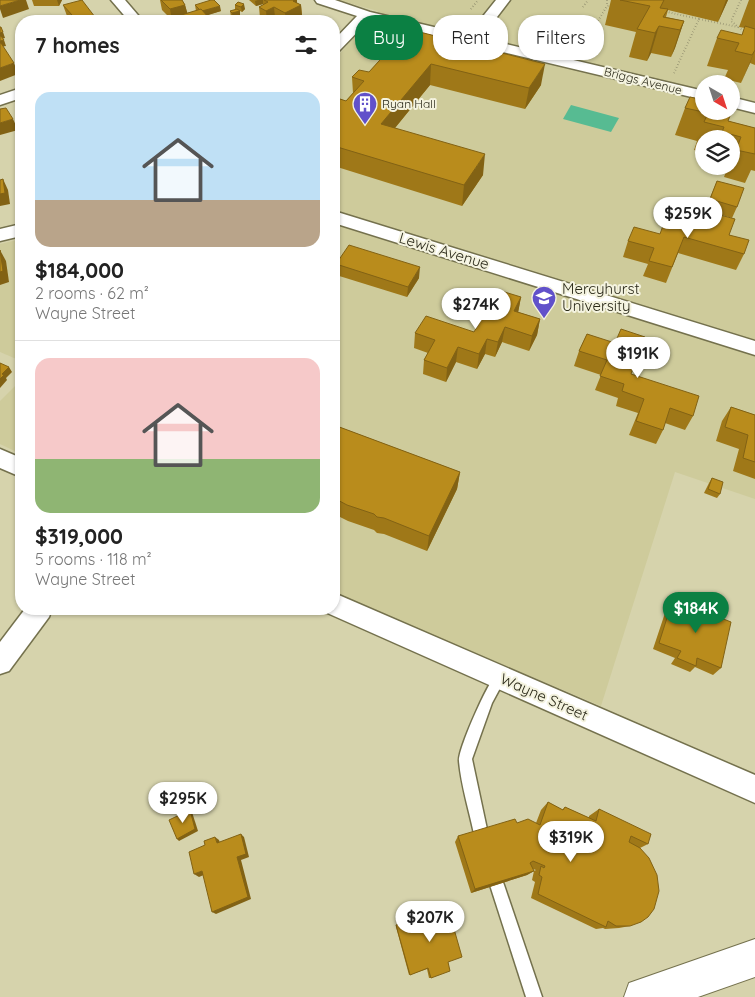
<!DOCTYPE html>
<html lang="en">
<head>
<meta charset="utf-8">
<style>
	:root { --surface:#fff; --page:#f2f2f2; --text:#222; --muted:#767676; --line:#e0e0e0; --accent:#0b8043 }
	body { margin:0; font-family:Quicksand,sans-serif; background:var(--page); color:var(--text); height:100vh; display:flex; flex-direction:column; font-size:19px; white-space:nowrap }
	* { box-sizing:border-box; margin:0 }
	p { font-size:16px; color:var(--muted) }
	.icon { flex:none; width:28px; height:28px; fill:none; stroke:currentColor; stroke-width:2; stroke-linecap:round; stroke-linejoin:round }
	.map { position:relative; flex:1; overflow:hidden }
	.details { position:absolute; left:15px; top:15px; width:325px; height:600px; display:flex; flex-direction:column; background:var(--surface); border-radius:20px; box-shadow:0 1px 4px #0004 }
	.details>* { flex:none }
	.guide { position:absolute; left:355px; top:15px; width:325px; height:45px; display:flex; gap:10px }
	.needle { width:32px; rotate:141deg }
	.controls { position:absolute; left:695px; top:75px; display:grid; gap:10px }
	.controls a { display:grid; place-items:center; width:45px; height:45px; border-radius:50%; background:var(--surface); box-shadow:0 1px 4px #0004; font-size:25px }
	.price { position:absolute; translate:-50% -42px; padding:0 11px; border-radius:18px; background:#fff; color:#222; font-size:16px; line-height:32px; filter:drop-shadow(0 1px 2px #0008) }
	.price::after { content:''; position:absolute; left:50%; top:30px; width:15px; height:11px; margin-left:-8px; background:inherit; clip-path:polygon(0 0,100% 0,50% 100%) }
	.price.selected { background:var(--accent); color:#fff }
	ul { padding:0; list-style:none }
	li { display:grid; align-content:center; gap:10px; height:265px; padding:0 20px }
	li+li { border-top:1px solid var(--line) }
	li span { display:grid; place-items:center; height:155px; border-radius:15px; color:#555 }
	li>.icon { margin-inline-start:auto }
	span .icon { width:90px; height:90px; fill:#fffc; stroke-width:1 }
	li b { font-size:21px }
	h2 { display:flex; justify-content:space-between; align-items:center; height:60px; padding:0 20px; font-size:21px }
	.tag { padding:0 18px; border-radius:20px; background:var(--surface); box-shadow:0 1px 4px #0004; font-size:18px; line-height:45px }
	.tag.selected { background:var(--accent); color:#fff }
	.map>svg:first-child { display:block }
	.built { fill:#cecb9b; fill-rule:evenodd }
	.green { fill:#57bb92 }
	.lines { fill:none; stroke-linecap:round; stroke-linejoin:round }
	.lane-casing { stroke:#74714d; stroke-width:3 }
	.street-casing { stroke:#74714d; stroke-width:3 }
	.primary-casing { stroke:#74714d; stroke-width:2 }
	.path { stroke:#807e62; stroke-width:2; stroke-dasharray:0.5 2.5; stroke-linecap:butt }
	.lane { fill:#fff; fill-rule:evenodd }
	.street { fill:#fff; fill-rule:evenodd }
	.primary { fill:#fff; fill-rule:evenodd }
	.wall { fill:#9f7818 }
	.shaded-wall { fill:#826214 }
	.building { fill:#b98c1c; stroke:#826214 }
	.labels { text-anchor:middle; stroke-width:4; stroke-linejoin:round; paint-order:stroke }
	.far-street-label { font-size:12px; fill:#2a2919; stroke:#f4f3df }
	.far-poi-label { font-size:12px; fill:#2a2919; stroke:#f4f3df; text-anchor:start }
	.street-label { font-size:15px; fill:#2a2919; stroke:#f4f3df }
	.poi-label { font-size:15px; fill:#2a2919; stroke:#f4f3df; text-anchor:start }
</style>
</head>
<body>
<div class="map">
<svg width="755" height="997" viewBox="0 0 755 997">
	<rect width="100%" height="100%" fill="#d6d3ac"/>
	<g class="built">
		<path d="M337,0H755V499L675,472L601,706L334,593V60L378,11ZM704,84H731V111H704ZM704,139H731V166H704Z"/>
		<path d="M21,239V361L0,352V244Z"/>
		<path d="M21,380V454L0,444V401Z"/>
	</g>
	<path class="green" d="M571,105L619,118L611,132L563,119Z"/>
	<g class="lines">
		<defs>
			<g id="lane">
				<path d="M500,671L505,673L506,677L492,703L472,759L488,834L486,839L481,841L476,839L474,834C469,810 461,785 459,761C458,750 490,675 500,671Z"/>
				<path d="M497,878L502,880L504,885L542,997H526L490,885L492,880Z"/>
			</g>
			<g id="street">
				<path d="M111,0H125L143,21H129Z"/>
				<path d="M315,0H335L370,12L468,35L496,0H510L481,38L704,91V100L369,20L339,51L334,52V40L357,16L317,3Z"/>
				<path d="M21,88V98L0,105V95Z"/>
				<path d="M731,97L755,103V113L731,107Z"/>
				<path d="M334,211L755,341V355L334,223Z"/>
				<path d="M21,224V236L0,241V229Z"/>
				<path d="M0,449L21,458V477L0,468Z"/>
				<path d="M334,593L755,775V803L325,612L324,609H334Z"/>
				<path d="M25,609H52L49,617L9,671L0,674V642Z"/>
			</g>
			<path id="primary" d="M755,939V977L698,997H624L629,983Z"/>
		</defs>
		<use href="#lane" class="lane-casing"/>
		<use href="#street" class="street-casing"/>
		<use href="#primary" class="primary-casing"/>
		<g class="path">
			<path d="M607,0V6"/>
			<path d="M741,0L731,21L746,33"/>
			<path d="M583,7L588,0"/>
			<path d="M471,9L478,0"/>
			<path d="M663,11L699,19"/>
			<path d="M581,49L607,6L613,5"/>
			<path d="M674,73L699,19L738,27"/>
		</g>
		<use href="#lane" class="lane"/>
		<use href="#street" class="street"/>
		<use href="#primary" class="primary"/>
	</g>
	<g class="wall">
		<path d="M32,0H62L59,6H34Z"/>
		<path d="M160,0H182L185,5L187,13L196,11L195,5L221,11L207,15L210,19V21H179L178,18L172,20L162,10Z"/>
		<path d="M249,0H297V3L301,5L302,16L295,19L296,21H281L275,18L267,21L260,18L259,7L263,5V4L256,6Z"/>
		<path d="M611,0H728L718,22L668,10L666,17L684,21L675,48L671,57L651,53L647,61L629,57L636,32L605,25Z"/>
		<path d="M749,0H755V65L750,63L741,83L724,79L728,70L707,66L717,38L742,35L745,28L739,27Z"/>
		<path d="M238,2L245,9L242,12L240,11V17L233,19L231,17L230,11L235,10V5Z"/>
		<path d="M63,5L96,21H72L67,16Z"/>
		<path d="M408,29L541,85L525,109L430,85L395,128L483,175L462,206L334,166V97L346,101L353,93L352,77L369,72Z"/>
		<path d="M690,97L728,121L755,128V171L751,170L745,183L724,177L728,166H731V139H704V153L694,150L697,141L675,135L685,108Z"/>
		<path d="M717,181L737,207L732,218L705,210Z"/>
		<path d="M713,213L744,254L736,270L678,253L666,283L643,276L648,264L623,257L628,241L660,234L706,228Z"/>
		<path d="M336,264L419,278L407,297L336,275Z"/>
		<path d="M521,297L518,312L540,319L537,335L529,351L502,342L495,357L485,354L477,369L456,362L446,382L423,374L424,360L428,353L414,348L415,333L474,332Z"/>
		<path d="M587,334L631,374L693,416L685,430L665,423L663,430L656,444L629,435L638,413L616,406L618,398L595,390L601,375L574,366L579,351Z"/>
		<path d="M731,407L755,415V479L733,471L739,449L716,441L722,421Z"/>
		<path d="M334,425L460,472L457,489L427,551L384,534L377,533L374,530L348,521L334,514Z"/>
		<path d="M712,478L720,494L717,498L704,493L709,483Z"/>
		<path d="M673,599L721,668L713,675L695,667L690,672L671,664L675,658L653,649L667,607Z"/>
		<path d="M548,802L562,810L565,807L589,818V816L599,809L648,844L640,848L630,926L619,928L605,929L603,928L596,929L531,898L535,882L532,880L534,871L536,870L533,869L534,871L527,875L471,893L455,842L458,836L517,823H536L541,810Z"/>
		<path d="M396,925L448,962L431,978H429L427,969L409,975L396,927Z"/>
	</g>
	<g class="shaded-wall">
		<path d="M20,0H26L29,9L3,18L0,9V6Z"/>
		<path d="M57,0H62L59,6Z"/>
		<path d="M258,0H263V4L256,6L255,1Z"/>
		<path d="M295,0H297V7L301,5L302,16L291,21L286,18V21L285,13L293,1Z"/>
		<path d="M726,0H728L718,22Z"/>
		<path d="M244,4L245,9L242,12L241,7Z"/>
		<path d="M185,5L188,15L178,16V18L172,20L170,9Z"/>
		<path d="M220,6L221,11L202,17L201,11Z"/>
		<path d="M274,7L275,18L267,21L266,11Z"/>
		<path d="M240,11V17L233,19L232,13Z"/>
		<path d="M95,17L96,21H81Z"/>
		<path d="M684,21L675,48L671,57L680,30Z"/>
		<path d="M659,26L651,53L647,61L655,33Z"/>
		<path d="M3,32L5,38L0,39V33Z"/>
		<path d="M4,40L6,46L0,47V41Z"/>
		<path d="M755,50L750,63L741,83Z"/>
		<path d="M14,63L18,74L0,81V68Z"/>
		<path d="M431,64L430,85L381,145V124Z"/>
		<path d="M545,64L541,85L525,109L529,88Z"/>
		<path d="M13,119L18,130L0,135V123Z"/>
		<path d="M485,154L483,175L462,206L464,185Z"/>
		<path d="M3,179L8,190L10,204L0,206V194Z"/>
		<path d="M339,242L340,253L334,261V250Z"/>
		<path d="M0,250L6,261L9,282L0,285Z"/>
		<path d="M420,267L419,278L407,297L408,287Z"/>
		<path d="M521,297L518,313L514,311Z"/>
		<path d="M540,319L537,335L529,351L532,336Z"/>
		<path d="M505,327L502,342L495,357L498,342Z"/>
		<path d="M487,339L485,354L477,369L479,354Z"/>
		<path d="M458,347L456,362L446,382L447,368Z"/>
		<path d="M9,367L12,372L6,378L7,380L0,388V379L2,374Z"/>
		<path d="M460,472L457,489L427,551L429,536Z"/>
		<path d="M190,810L192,812L198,831L179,841L177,839Z"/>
		<path d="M241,834L244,837L249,857L241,860L251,899L216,914L212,912L237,857Z"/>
		<path d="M215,837L219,840L221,846L217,843Z"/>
		<path d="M202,871L206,874L199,877L194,874Z"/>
		<path d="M534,871L527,875L471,893L475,889Z"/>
	</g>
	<g class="building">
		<path d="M0,0H20L0,6Z"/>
		<path d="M82,0L95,17L81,21H74L70,16L72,15L63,5Z"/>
		<path d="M161,0H182L185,5L170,9Z"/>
		<path d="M211,0H214L220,6L202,11L201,9L200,10L195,5Z"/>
		<path d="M264,0H295L293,1L301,5L285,13L274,7L266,11L259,7L268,2Z"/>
		<path d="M620,0H664L660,8L668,9L663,17L684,21L680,30L659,26L655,33L637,29L650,6Z"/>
		<path d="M238,2L244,4L241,7L235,5Z"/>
		<path d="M201,9L210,19L205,21H182L178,16Z"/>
		<path d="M237,9L240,11L232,13L230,11Z"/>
		<path d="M290,16L296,20L291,21L286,18Z"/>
		<path d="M745,26L755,29V50L752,55L735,51L739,43L717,38L721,30L742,35Z"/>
		<path d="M0,27H1L3,32L0,33Z"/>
		<path d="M408,29L545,64L529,88L431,64L381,124L485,154L464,185L334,146V97L346,101L364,81L352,77L359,70L369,72Z"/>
		<path d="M0,36H1L4,40L0,41Z"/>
		<path d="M0,43H1L14,63L0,68Z"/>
		<path d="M690,97L704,100V111H731V97L737,98L728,121L755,128V154L736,150L741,137L722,132L724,127L704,122L708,113L685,108Z"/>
		<path d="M6,108L13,119L0,123V109Z"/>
		<path d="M3,179L5,193L0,194V180Z"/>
		<path d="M717,181L744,188L737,207L710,199Z"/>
		<path d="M713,213L735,219L729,235L749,240L744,254L684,237L672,267L649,261L654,248L628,241L634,227L660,234L664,223L685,229L687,223L707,228Z"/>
		<path d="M334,241L339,242L334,250Z"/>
		<path d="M349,245L420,267L408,287L336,264Z"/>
		<path d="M0,250L3,271L0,272Z"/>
		<path d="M498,290L521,297L514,311L540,319L532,336L505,327L498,342L487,339L479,354L458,347L447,368L424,360L435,340L415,333L426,316L474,332Z"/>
		<path d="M621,329L645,337L631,374L699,396L693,416L670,408L663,430L636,421L644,399L622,391L624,384L600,376L607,360L579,351L587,334L615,343Z"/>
		<path d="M0,363L9,367L2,374L4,375L0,379Z"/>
		<path d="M731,407L755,415V462L743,458L748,435L725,427Z"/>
		<path d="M334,425L460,472L429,536L384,518L377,517L374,514L347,505L334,498Z"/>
		<path d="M712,478L723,482L720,494L708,489Z"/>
		<path d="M673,599L731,622L721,668L697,658L696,666L677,658L681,651L659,643Z"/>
		<path d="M548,802L563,810L565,807L596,821L599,809L651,834L648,844L631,836L629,842L640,848L649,858L657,875L659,891L654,909L648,917L641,922L630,926H616L608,921L606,927L538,894L542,877L539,875L541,866L544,868L545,866L533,861L530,863L534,871L475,889L458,836L515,819L517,823L528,819L540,825Z"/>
		<path d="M190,810L195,829L177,839L169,820Z"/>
		<path d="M241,834L246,854L237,857L248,897L212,912L202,871L194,874L189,852L205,845L204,841L215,837L217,843Z"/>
		<path d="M448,908L462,957L448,962L450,971L431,978L428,968L410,975L396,925Z"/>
	</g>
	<defs>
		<symbol id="building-pin" viewBox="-11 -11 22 30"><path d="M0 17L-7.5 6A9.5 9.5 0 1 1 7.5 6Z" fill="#6151ca" stroke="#f4f3df"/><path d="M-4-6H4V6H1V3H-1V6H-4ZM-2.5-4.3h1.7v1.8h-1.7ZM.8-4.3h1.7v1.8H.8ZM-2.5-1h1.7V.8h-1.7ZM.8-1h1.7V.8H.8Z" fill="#fff"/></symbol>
		<symbol id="university-pin" viewBox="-11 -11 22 30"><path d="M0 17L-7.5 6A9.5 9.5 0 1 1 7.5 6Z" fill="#6151ca" stroke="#f4f3df"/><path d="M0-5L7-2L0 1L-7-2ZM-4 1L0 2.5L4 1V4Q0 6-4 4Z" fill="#fff"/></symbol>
	</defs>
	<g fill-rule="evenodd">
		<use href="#building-pin" x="351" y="90" width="28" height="38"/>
		<use href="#university-pin" x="530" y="284" width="28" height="38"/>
	</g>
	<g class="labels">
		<g class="far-street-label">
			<text transform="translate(643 81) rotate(14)" y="4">Briggs Avenue</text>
		</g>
		<g class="far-poi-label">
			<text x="382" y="108">Ryan Hall</text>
		</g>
		<g class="street-label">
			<text transform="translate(444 251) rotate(17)" y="5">Lewis Avenue</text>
			<text transform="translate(544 697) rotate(24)" y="5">Wayne Street</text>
		</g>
		<g class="poi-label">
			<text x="562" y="294">Mercyhurst<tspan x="562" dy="17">University</tspan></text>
		</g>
	</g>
</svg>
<div class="controls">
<a><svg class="needle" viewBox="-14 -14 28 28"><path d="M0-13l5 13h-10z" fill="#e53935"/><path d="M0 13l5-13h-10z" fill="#767676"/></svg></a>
<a><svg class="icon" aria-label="layers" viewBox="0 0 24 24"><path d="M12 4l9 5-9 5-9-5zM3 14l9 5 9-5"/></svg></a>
</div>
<b class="price" style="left:688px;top:239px">$259K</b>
<b class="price" style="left:476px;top:330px">$274K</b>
<b class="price" style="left:638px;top:379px">$191K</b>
<b class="price selected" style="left:696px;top:634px">$184K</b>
<b class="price" style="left:183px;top:824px">$295K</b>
<b class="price" style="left:571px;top:863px">$319K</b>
<b class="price" style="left:430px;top:943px">$207K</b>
<div class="guide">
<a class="tag selected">Buy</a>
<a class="tag">Rent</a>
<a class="tag">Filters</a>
</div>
<section class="details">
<h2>7 homes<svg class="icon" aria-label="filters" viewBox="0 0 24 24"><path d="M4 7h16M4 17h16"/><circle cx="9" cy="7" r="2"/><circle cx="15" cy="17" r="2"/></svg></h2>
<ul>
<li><span style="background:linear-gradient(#bfe0f5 70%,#b9a48a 0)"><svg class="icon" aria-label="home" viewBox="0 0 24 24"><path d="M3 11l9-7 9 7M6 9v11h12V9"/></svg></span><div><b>$184,000</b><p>2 rooms · 62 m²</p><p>Wayne Street</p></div></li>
<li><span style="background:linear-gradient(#f6c9c9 65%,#8fb573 0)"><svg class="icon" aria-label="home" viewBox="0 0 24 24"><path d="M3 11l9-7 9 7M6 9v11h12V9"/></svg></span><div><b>$319,000</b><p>5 rooms · 118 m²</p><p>Wayne Street</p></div></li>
</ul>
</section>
</div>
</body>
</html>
